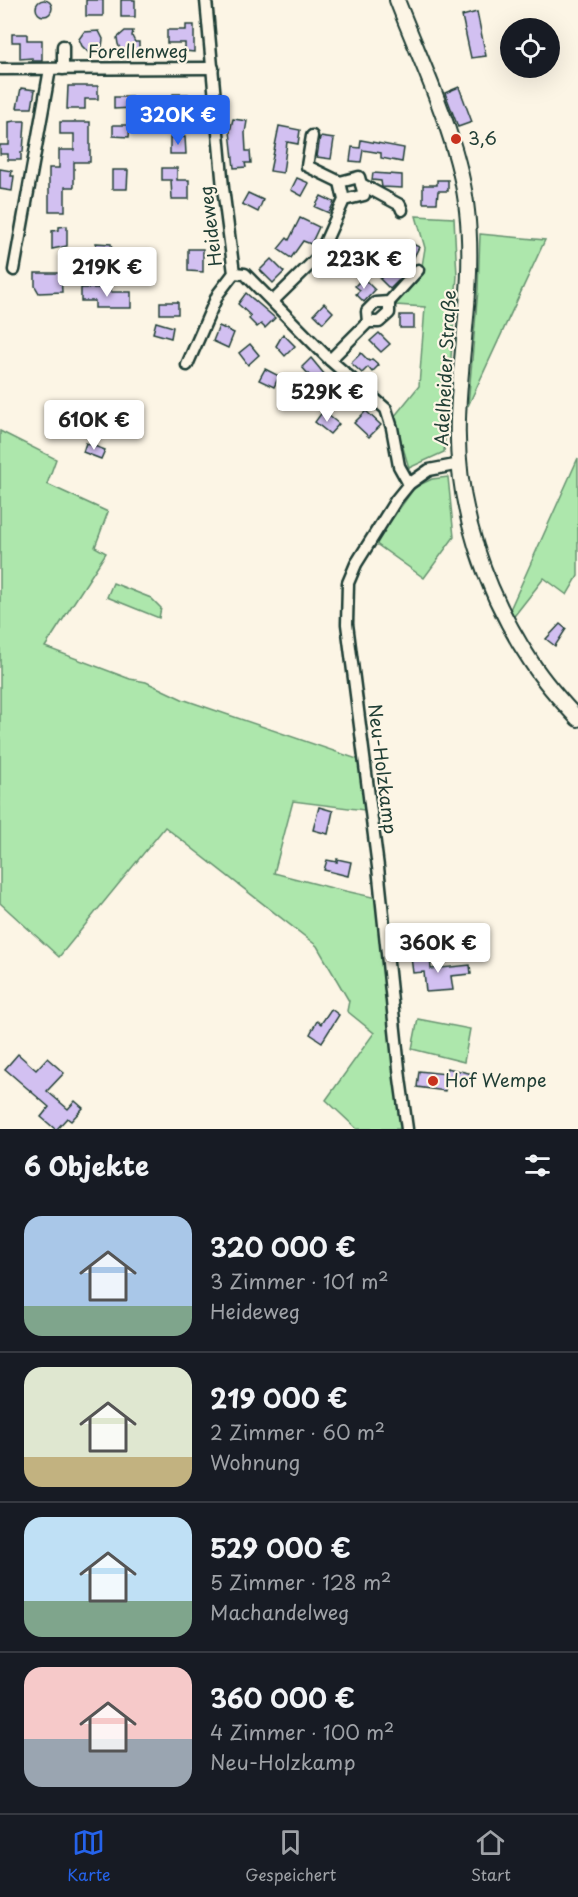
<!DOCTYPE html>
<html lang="de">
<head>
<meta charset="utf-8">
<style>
	:root { --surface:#171b24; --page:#242831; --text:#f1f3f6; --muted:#9ea1a6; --line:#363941; --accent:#2563eb }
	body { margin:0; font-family:"Playpen Sans",sans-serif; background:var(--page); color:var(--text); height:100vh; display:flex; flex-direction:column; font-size:22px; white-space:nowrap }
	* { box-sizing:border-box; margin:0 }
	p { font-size:20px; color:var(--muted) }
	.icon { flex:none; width:33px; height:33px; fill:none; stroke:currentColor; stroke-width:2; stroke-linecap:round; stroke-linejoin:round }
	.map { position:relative; height:1129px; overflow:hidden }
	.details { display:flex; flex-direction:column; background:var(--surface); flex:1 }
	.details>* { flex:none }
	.controls { position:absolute; left:500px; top:18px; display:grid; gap:12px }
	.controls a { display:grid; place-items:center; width:60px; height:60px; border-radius:50%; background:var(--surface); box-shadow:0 6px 24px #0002; font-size:30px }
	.price { position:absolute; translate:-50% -51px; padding:0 14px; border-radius:6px; background:#fff; color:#222; font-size:20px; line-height:39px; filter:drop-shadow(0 2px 3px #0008) }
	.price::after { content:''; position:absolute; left:50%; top:36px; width:18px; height:14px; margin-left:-9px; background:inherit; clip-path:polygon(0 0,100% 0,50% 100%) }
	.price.on { background:var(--accent); color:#fff }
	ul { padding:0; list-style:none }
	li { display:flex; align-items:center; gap:18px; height:150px; padding:0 24px }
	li+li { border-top:2px solid var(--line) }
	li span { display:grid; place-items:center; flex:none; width:168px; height:120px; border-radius:18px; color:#555 }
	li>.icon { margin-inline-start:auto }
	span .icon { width:72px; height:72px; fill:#fffc; stroke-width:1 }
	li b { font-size:26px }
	h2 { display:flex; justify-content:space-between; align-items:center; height:72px; padding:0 24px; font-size:26px }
	.tabs { display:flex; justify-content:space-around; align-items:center; height:84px; border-top:2px solid var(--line); background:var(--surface); font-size:16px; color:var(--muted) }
	.tabs a { display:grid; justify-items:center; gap:3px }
	.tabs .on { color:var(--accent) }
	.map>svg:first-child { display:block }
	.green { fill:#ade7ac; stroke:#669270; stroke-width:1.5 }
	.building { fill:#d2c0f1; stroke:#1f3d34; stroke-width:1.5 }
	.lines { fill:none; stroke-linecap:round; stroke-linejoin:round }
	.street-casing { stroke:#1f3d34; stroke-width:15 }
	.secondary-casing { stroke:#1f3d34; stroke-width:18 }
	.street { stroke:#fcf5e5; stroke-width:10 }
	.secondary { stroke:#fcf5e5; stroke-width:14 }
	.poi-dot { fill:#c8321e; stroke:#fcf5e5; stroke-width:2 }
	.labels { text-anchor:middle; stroke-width:4.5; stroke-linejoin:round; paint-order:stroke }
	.street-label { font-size:18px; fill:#1f3d34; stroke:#fcf5e5 }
	.poi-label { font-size:18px; fill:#1f3d34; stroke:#fcf5e5; text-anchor:start }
</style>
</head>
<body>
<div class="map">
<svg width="578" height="1129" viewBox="0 0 578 1129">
	<rect width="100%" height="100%" fill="#fcf5e5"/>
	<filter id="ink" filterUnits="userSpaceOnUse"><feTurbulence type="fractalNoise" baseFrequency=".0167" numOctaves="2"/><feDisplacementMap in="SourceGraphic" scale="12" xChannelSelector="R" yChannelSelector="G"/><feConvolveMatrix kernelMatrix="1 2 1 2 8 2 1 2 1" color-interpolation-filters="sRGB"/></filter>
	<g filter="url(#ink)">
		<g class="green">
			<path d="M416,216L454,218L457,276L444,452L409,468L394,417L419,386L425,307L396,305L397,299L421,272L425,248Z"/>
			<path d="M480,234L545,240L468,406L478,290Z"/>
			<path d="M0,431L56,459L47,484L108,512L95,547L106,553L45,647L130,679L146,682L182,699L360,760L364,810L293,801L274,873L332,888L377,898L404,1129H357L326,1100L374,1033L347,1011L349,1001L317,946L165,827L59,957L0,903Z"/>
			<path d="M578,458V576L567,595L544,578L511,620L508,614Z"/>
			<path d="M448,477L454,537L424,578L375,543L415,487L432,479Z"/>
			<path d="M113,583L151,598L161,608L159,618L107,597Z"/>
			<path d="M418,1019L470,1029L464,1062L412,1049Z"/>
		</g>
		<g class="building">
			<circle cx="44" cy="8" r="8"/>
			<rect x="86" y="0" width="17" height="16"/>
			<rect x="121" y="0" width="14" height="17"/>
			<path d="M477,12L486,56L471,58L462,16Z"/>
			<path d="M186,25H194V52L185,51V43H167V30H186Z"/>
			<path d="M99,31L103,39L102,47L97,54L89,53L82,46L79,39L84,32Z"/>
			<path d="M125,31H133L132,36L135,42H139V49L136,53L122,54L118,44L117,38Z"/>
			<path d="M12,34H27V40H42V61H32V58L20,59V42H12Z"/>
			<path d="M68,86H98V99H85V109H67Z"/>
			<path d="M459,87L472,122L458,127L445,93Z"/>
			<path d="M21,88L35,90L32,108H17Z"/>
			<path d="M173,94H188V108L173,106Z"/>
			<path d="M114,97H132V108L114,109Z"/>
			<path d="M233,119L247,121L245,133L246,151H250L251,163H245L246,167L234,168L230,131Z"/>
			<path d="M15,121H25L23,152H21V160H8V154H0V145H9V122Z"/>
			<path d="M60,122H90V162H74V187H65V211H49V168H59V150H74V134H60Z"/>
			<path d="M113,125H130L129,137L113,136Z"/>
			<path d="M279,126L300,130L298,144L287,142L283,173L270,171Z"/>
			<path d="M185,137L186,154H170V138Z"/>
			<path d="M320,137L334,139L331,159L317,157Z"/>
			<path d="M361,140L404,148L402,162L381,158V153L363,150L361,162L350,161L352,147L360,148Z"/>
			<path d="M162,168H177V180H189V199H172L171,180H162Z"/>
			<path d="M0,169L12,171L11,176H14L12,191L0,189Z"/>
			<path d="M112,170H128L127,189H112Z"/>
			<path d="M373,173L402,175V188L382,187L381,181L372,180Z"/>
			<path d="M297,178L309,183L302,196L291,190Z"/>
			<path d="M437,180H448V191H438L437,203H423V185H437Z"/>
			<path d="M248,193L263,200L258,212L242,204Z"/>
			<path d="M321,196L334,202L329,213L315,207Z"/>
			<path d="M300,218L319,227L311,244L303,241L291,258L278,249L287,238L289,240Z"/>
			<path d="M67,226V246L52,249V231L59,230V227Z"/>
			<path d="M337,241L354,249L350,260L344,257L340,265L329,259Z"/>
			<path d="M407,241L419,247L410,265L398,259Z"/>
			<path d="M96,243L111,244L112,250L116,254H130V267L102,266L101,254H97Z"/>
			<path d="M188,249H203V272L188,271Z"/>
			<path d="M271,259L284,272L273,283L260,270Z"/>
			<path d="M391,268L401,278L390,289L380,279Z"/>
			<path d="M35,273H61L62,292L39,293L35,286Z"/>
			<path d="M363,278L375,290L364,302L356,294L360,290L355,286Z"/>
			<path d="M81,288H111V292H131V308H95V301H81Z"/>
			<path d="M246,293L275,318L265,328L261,324L257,327L249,319L251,316L238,304Z"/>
			<rect x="160" y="302" width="18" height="12"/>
			<path d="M324,303L333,312L323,323L314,314Z"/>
			<rect x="400" y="315" width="14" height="13"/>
			<path d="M156,322L173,327L171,338L153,333Z"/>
			<path d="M219,326L234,333L228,348L213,341Z"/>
			<path d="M379,333L390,344L381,352L370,341Z"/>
			<path d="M283,334L295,346L285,356L276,346Z"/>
			<path d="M250,344L259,355L248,365L239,353Z"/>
			<path d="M361,353L369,361L372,359L379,365L372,372L368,367L362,373L351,363Z"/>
			<path d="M311,358L325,375L316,383L302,367Z"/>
			<path d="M265,369L279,376L274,387L259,380Z"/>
			<path d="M341,381L353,393L342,404L330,392Z"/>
			<path d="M292,390L307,398L301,409L286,401Z"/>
			<path d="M323,411L339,424L330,434L315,422Z"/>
			<path d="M366,411L381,425L369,437L354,423Z"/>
			<path d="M86,443L105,450L101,459L83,452Z"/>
			<path d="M560,624L566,629L555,646L546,639Z"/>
			<path d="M319,807L333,811L328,834L313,830Z"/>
			<path d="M337,859L351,862L348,876L324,870L327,860L337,862Z"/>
			<path d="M430,956L431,969L470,965L471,974L451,976L453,990L426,992L424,972L413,973L411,957Z"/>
			<path d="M331,1009L339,1015L322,1042L310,1034L317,1021L321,1024Z"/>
			<path d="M18,1054L36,1070L47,1058L64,1073L47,1091L68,1109L75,1101L83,1108L71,1121L67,1118L57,1129H55L41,1117L49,1107L5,1069Z"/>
			<path d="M447,1068L473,1074L471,1083L447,1078L445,1091L417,1087L419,1071L446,1074Z"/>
		</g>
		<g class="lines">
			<defs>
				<g id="street">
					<path d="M0,69L213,68"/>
					<path d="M63,69V46"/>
					<path d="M312,136L307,166L340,182"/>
					<path d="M361,184L400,205L402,210"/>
					<path d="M14,270L50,69"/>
					<path d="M234,273L245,274L330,360L386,409L392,428L399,466L409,484"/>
					<path d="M273,301L319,256L344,200L340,182L359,177L364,195L344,200"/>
					<path d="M368,322L367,311L375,303L389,302L418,270"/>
					<path d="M330,360L368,322H379L389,313V302"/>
					<path d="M187,365L218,294L234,273L223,188L206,0"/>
					<path d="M407,1129L400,1078L378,867L347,624L348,583L356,564L396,500L409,484L429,470L460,464"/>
				</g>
				<path id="secondary" d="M397,0C422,65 460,141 467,211C475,280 460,350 458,419C455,506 485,592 532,663C545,683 562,702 578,719"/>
			</defs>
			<use href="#street" class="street-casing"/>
			<use href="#secondary" class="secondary-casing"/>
			<use href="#street" class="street"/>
			<use href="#secondary" class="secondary"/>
		</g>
	</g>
	<g class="poi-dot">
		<circle cx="456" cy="139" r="6"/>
		<circle cx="433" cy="1081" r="6"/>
	</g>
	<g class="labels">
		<g class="street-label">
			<text x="138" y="58">Forellenweg</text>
			<text transform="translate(211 226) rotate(-97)" y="6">Heideweg</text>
			<text transform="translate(446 368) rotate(-87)" y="6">Adelheider Straße</text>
			<text transform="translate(382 769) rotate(83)" y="6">Neu-Holzkamp</text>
		</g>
		<g class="poi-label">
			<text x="468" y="145">3,6</text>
			<text x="445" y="1087">Hof Wempe</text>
		</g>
	</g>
</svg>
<div class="controls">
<a><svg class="icon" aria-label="locate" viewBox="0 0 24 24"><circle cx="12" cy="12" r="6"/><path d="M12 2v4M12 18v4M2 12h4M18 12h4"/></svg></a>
</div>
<b class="price on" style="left:178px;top:146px">320K €</b>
<b class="price" style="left:364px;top:290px">223K €</b>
<b class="price" style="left:107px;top:298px">219K €</b>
<b class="price" style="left:327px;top:423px">529K €</b>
<b class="price" style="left:94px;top:451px">610K €</b>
<b class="price" style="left:438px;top:974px">360K €</b>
</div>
<section class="details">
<h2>6 Objekte<svg class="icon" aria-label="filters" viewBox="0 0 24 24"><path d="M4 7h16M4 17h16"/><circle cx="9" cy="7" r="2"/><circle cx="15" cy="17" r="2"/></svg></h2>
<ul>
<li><span style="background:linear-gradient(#a9c7e8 75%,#7fa58c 0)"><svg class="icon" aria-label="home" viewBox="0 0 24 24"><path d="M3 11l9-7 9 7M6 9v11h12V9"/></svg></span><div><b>320 000 €</b><p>3 Zimmer · 101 m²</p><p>Heideweg</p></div></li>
<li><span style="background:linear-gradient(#dfe7d0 75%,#c2b280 0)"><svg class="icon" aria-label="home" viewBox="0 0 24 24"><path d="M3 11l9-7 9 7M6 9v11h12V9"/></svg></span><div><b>219 000 €</b><p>2 Zimmer · 60 m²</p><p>Wohnung</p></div></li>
<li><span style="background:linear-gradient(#bfe0f5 70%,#7fa58c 0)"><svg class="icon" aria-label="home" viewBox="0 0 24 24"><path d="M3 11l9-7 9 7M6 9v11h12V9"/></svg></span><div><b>529 000 €</b><p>5 Zimmer · 128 m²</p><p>Machandelweg</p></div></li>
<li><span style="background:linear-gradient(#f6c9c9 60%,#9aa5b1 0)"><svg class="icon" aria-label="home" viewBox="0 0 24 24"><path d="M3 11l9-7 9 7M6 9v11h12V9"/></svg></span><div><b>360 000 €</b><p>4 Zimmer · 100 m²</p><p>Neu-Holzkamp</p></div></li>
</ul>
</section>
<nav class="tabs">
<a class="on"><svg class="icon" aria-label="map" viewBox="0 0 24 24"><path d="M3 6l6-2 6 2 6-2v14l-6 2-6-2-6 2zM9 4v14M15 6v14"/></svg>Karte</a>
<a><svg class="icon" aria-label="saved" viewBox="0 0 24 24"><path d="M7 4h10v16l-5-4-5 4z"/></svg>Gespeichert</a>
<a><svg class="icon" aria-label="home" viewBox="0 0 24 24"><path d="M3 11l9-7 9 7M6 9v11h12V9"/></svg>Start</a>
</nav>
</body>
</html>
